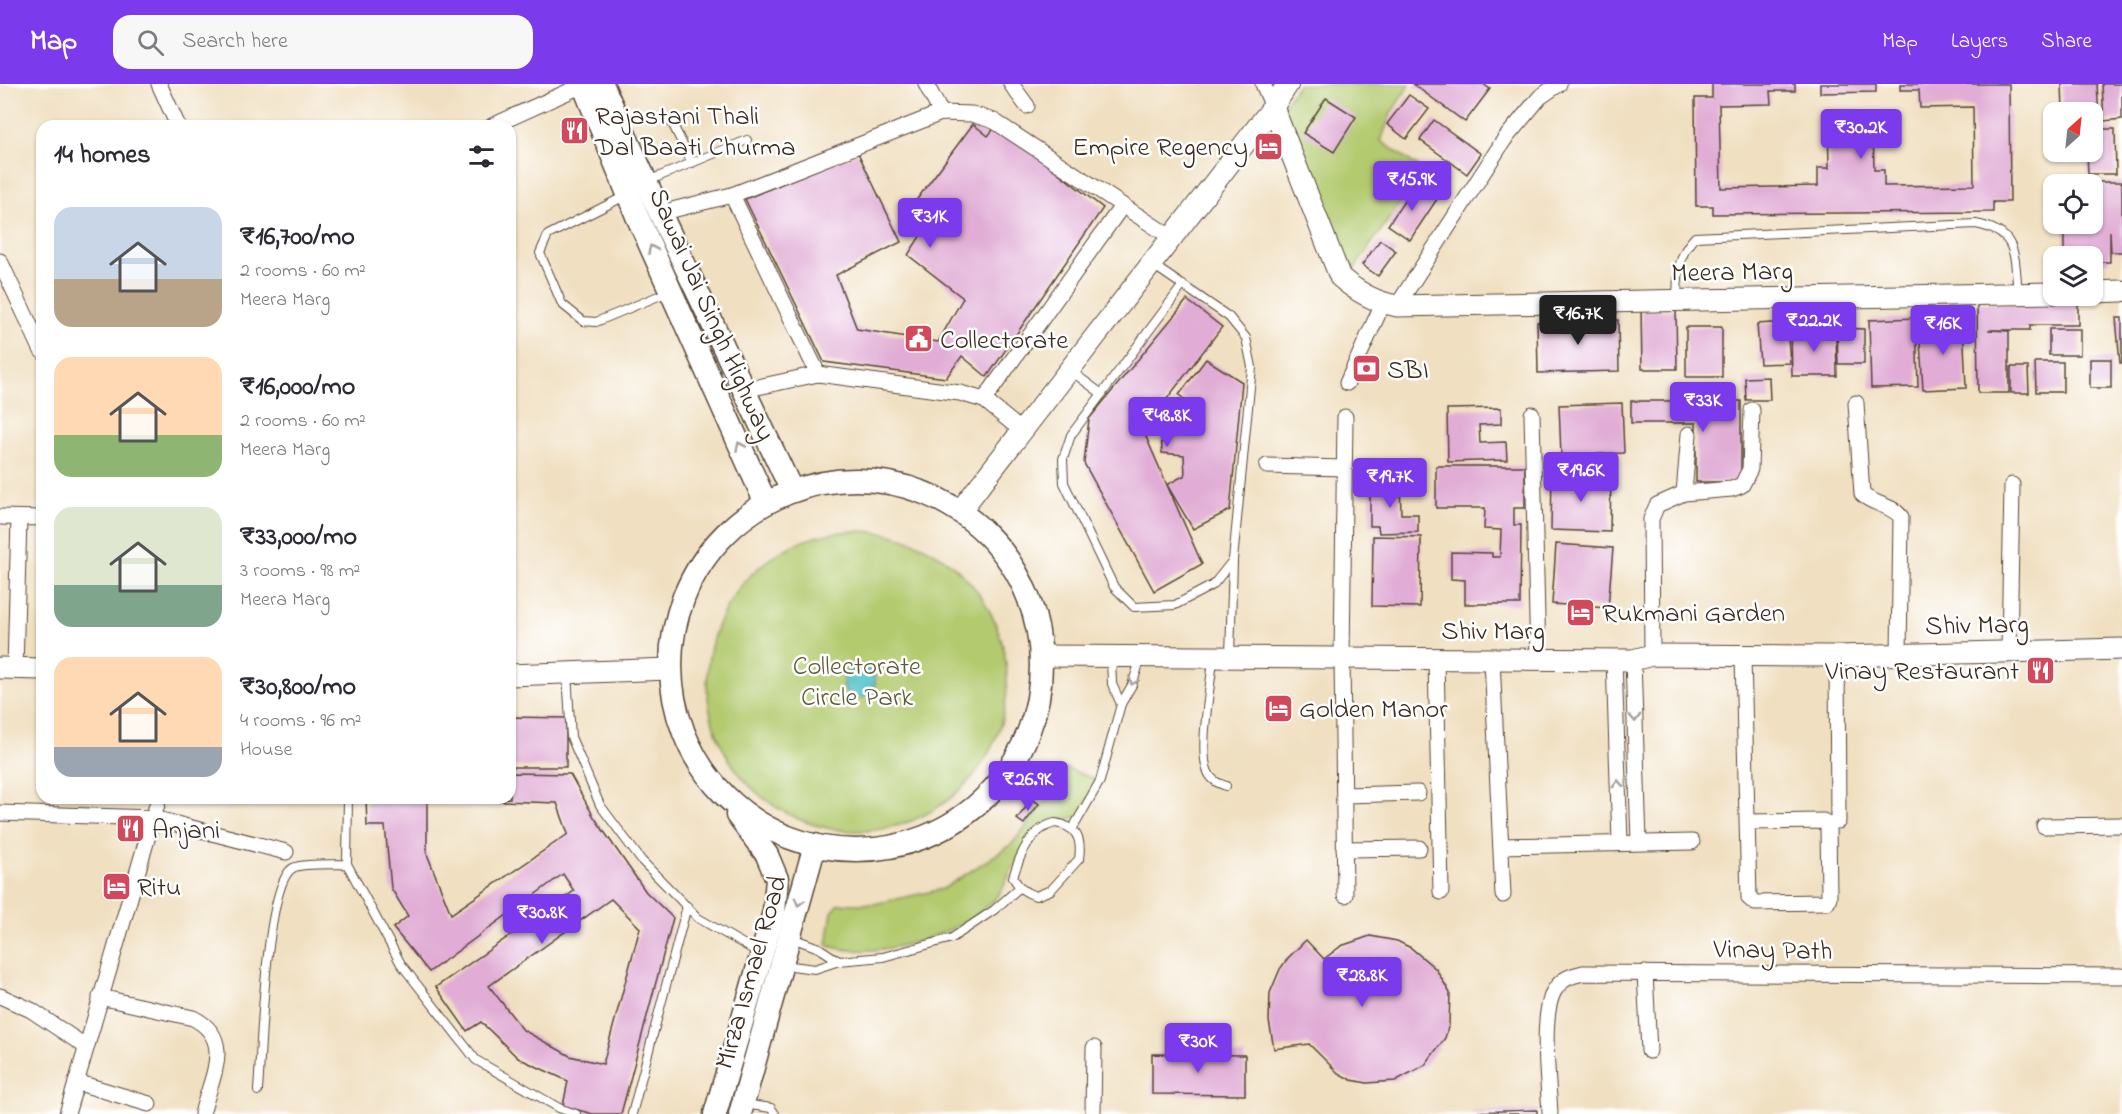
<!DOCTYPE html>
<html lang="en">
<head>
<meta charset="utf-8">
<style>
	:root { --surface:#fff; --page:#f7f7f7; --text:#2b2b33; --muted:#7c7c81; --accent:#7c3aed }
	body { margin:0; font-family:"Indie Flower",sans-serif; background:var(--page); color:var(--text); height:100vh; display:flex; flex-direction:column; font-size:22px; white-space:nowrap }
	* { box-sizing:border-box; margin:0 }
	p { font-size:20px; color:var(--muted) }
	.icon { flex:none; width:33px; height:33px; fill:none; stroke:currentColor; stroke-width:2; stroke-linecap:round; stroke-linejoin:round }
	.map { position:relative; flex:1; overflow:hidden }
	.details { position:absolute; left:36px; top:36px; width:480px; height:684px; display:flex; flex-direction:column; background:var(--surface); border-radius:18px; box-shadow:0 2px 4px #0004 }
	.details>* { flex:none }
	.needle { width:39px; rotate:27deg }
	.buttons { position:absolute; left:2043px; top:18px; display:grid; gap:12px }
	.buttons a { display:grid; place-items:center; width:60px; height:60px; border-radius:12px; background:var(--surface); box-shadow:0 2px 4px #0004; font-size:30px }
	.price { position:absolute; translate:-50% -51px; padding:0 14px; border-radius:6px; background:var(--accent); color:#fff; font-size:20px; line-height:39px; filter:drop-shadow(0 2px 3px #0008) }
	.price::after { content:''; position:absolute; left:50%; top:36px; width:18px; height:14px; margin-left:-9px; background:inherit; clip-path:polygon(0 0,100% 0,50% 100%) }
	.price.current { background:#222; color:#fff }
	ul { padding:0; list-style:none }
	li { display:flex; align-items:center; gap:18px; height:150px; padding:0 18px }
	li span { display:grid; place-items:center; flex:none; width:168px; height:120px; border-radius:18px; color:#555 }
	li>.icon { margin-inline-start:auto }
	span .icon { width:72px; height:72px; fill:#fffc; stroke-width:1 }
	li b { font-size:26px }
	h2 { display:flex; justify-content:space-between; align-items:center; height:72px; padding:0 18px; font-size:26px }
	header { display:flex; align-items:center; gap:36px; box-sizing:border-box; height:84px; padding:0 30px; background:var(--accent); color:#fff }
	header strong { font-size:28px }
	nav { display:flex; gap:33px; margin-inline-start:auto; font-size:21px }
	.search { width:420px; height:54px; background:var(--page); display:flex; align-items:center; gap:15px; box-sizing:border-box; padding:0 21px; border-radius:18px; color:var(--muted); font-size:22px }
	.map>svg:first-child { display:block }
	.green { fill:#b3ca6e; stroke:#777a46; stroke-width:1.5 }
	.water { fill:#55c3ca; stroke:#487674; stroke-width:1.5 }
	.building { fill:#e1add6; fill-rule:evenodd }
	.lines { fill:none; stroke-linecap:round; stroke-linejoin:round }
	.lane-casing { stroke:#564536; stroke-width:10 }
	.street-casing { stroke:#564536; stroke-width:17 }
	.secondary-casing { stroke:#564536; stroke-width:23 }
	.primary-casing { stroke:#564536; stroke-width:25 }
	.lane { stroke:#fff; stroke-width:8 }
	.street { stroke:#fff; stroke-width:15 }
	.secondary { stroke:#fff; stroke-width:21 }
	.primary { stroke:#fff; stroke-width:22 }
	.oneway { stroke:#a79f9a }
	.labels { text-anchor:middle; stroke-width:5; stroke-linejoin:round; paint-order:stroke }
	.poi-label { font-size:27px; fill:#3b2a1e; stroke:#fff; text-anchor:start }
	.street-label { font-size:27px; fill:#3b2a1e; stroke:#fff }
	.park-label { font-size:27px; fill:#5f5a36; stroke:#fff }
</style>
</head>
<body>
<header>
<strong>Map</strong>
<div class="search"><svg class="icon" aria-label="search" viewBox="0 0 24 24"><circle cx="10" cy="10" r="6"/><path d="M15 15l6 6"/></svg>Search here</div>
<nav><a>Map</a><a>Layers</a><a>Share</a></nav>
</header>
<div class="map">
<svg width="2122" height="1030" viewBox="0 0 2122 1030">
	<rect width="100%" height="100%" fill="#fff"/>
	<filter id="ink" filterUnits="userSpaceOnUse"><feTurbulence type="fractalNoise" baseFrequency=".0167" numOctaves="2"/><feDisplacementMap in="SourceGraphic" scale="12" xChannelSelector="R" yChannelSelector="G"/><feConvolveMatrix kernelMatrix="1 2 1 2 8 2 1 2 1" color-interpolation-filters="sRGB"/></filter>
	<filter id="wash" filterUnits="userSpaceOnUse"><feTurbulence type="fractalNoise" baseFrequency=".008" numOctaves="4" result="noise"/><feDisplacementMap in="SourceGraphic" scale="24" xChannelSelector="R" yChannelSelector="G"/><feGaussianBlur stdDeviation="1.35" result="paint"/><feColorMatrix in="noise" values="0 0 0 0 0 0 0 0 0 0 0 0 0 0 0 0 0 1.4 0 .05"/><feComposite in="paint" operator="in"/></filter>
	<g filter="url(#wash)">
		<rect width="100%" height="100%" fill="#f0dfc0"/>
		<g class="green">
			<path d="M1298,0H1410L1391,29L1381,57L1423,86L1352,188L1282,24Z"/>
			<circle cx="857" cy="597" r="150"/>
			<path d="M1065,684L1097,696L1081,731C1071,735 1054,737 1046,743C1035,752 1021,769 1014,782C1008,792 1004,805 996,814C964,850 872,879 827,861L832,828L839,820H874L943,805L1011,761L1051,711Z"/>
		</g>
		<circle class="water" cx="859" cy="598" r="16"/>
		<g id="blocks">
			<g class="building">
				<path d="M1413,0H1483L1490,5L1465,38Z"/>
				<path d="M1712,0H1795V7H1770L1771,20L1719,21L1721,104L1818,102V84H1829L1828,35H1873L1874,86H1884V102L1974,101L1973,23L1920,24L1919,6H1900V0H2009L2010,118H1993V128L1713,130V122H1696L1695,14H1712Z"/>
				<path d="M1820,0H1876V8L1820,9Z"/>
				<path d="M2062,0H2097L2099,35L2092,36V28H2063Z"/>
				<path d="M2102,0H2122V35L2104,37Z"/>
				<path d="M1409,11L1429,25L1406,55L1387,40Z"/>
				<path d="M1326,14L1356,33L1334,68L1303,49Z"/>
				<path d="M1434,36L1481,70L1467,90L1420,56Z"/>
				<path d="M973,40L988,52L997,41L1103,124L987,293L962,272L946,294L824,278L745,115L858,69L901,158L836,191L857,245L938,258L963,214L908,171L930,137L912,122Z"/>
				<path d="M2092,45H2115L2116,90H2088L2087,68H2092Z"/>
				<path d="M2064,98H2122V168H2111L2110,147V178H2092V172H2064V140H2092V100H2064Z"/>
				<path d="M1415,101L1437,115L1410,156L1388,141Z"/>
				<path d="M1380,156L1396,167L1378,192L1362,181Z"/>
				<path d="M1187,216L1222,243L1143,346L1167,401L1185,391L1184,371L1162,369L1161,339L1193,343L1191,321L1179,311L1206,275L1242,298L1230,426L1193,445L1167,401L1202,480L1154,507L1084,379L1089,335Z"/>
				<path d="M2078,218V241H2030V246H1988L2009,247V309H1978L1977,219Z"/>
				<path d="M1676,226L1677,285H1642L1641,227Z"/>
				<path d="M1916,234L1918,303L1871,304L1869,236Z"/>
				<path d="M2116,234H2122V279H2120Z"/>
				<path d="M1618,236L1619,287L1538,289L1537,238Z"/>
				<path d="M1787,238L1790,279L1760,280L1757,240Z"/>
				<path d="M1963,238L1966,304L1923,306L1919,240Z"/>
				<rect x="1686" y="243" width="36" height="50"/>
				<path d="M1837,244L1864,245V280H1838Z"/>
				<path d="M1791,245H1836L1837,292H1792Z"/>
				<rect x="2049" y="245" width="31" height="26"/>
				<rect x="2090" y="275" width="21" height="29"/>
				<path d="M2035,278H2063V308H2036Z"/>
				<path d="M2011,283H2028L2029,309H2011Z"/>
				<path d="M1769,293L1770,316H1746L1745,294Z"/>
				<path d="M1631,317H1741V398H1696V339H1631Z"/>
				<path d="M1622,319L1624,369L1561,371L1559,321Z"/>
				<path d="M1501,324V340L1479,341L1480,359L1506,358L1507,376L1448,378L1447,325Z"/>
				<path d="M1436,382H1525V424H1514V441H1521L1520,520H1465V496L1451,495V468L1492,469V473H1500L1501,446L1484,445L1485,424H1436Z"/>
				<path d="M1552,390L1611,391L1610,448L1551,446Z"/>
				<path d="M1370,397H1400L1401,430H1418V448L1379,449L1378,442H1370Z"/>
				<path d="M1373,452L1421,453L1420,523L1372,522Z"/>
				<path d="M1556,460L1613,464L1608,524L1552,520Z"/>
				<path d="M510,633L566,634V683H510Z"/>
				<path d="M510,689L570,690L594,733L646,808L673,834L621,1030H593L563,1022L568,997L518,974L481,938L467,947L436,903L574,807L563,790L429,888L393,844L408,832L391,804L385,742H367L366,714H427V770L451,830L568,750L557,719L473,716L510,714ZM611,815L640,844L603,980L570,972L523,946L489,902Z"/>
				<path d="M1032,715L1039,720L1024,740L1017,735Z"/>
				<path d="M1370,852L1397,857L1411,864L1436,885L1450,909L1449,940L1445,954L1425,981L1395,997L1367,999L1351,996L1338,989L1309,960L1274,965L1269,937L1270,909L1280,885L1288,874L1306,856L1324,875L1341,862Z"/>
				<path d="M1152,970L1245,971V1011L1152,1010Z"/>
				<path d="M1537,1026V1030H1472V1028Z"/>
			</g>
		</g>
	</g>
	<g filter="url(#ink)">
		<use href="#blocks" fill-opacity="0" stroke="#564536" stroke-width="1.5"/>
		<g class="lines">
			<defs>
				<g id="lane">
					<path d="M671,37L692,79"/>
					<path d="M648,97L747,56"/>
					<path d="M627,111L548,151L540,169L562,220L583,237L596,238L668,208"/>
					<path d="M1153,181L1229,233L1246,254L1252,283L1233,476L1213,501L1175,521L1134,523L1114,503L1064,399L1063,375L1071,351L1183,201"/>
					<path d="M1677,215C1678,189 1677,172 1695,153L1976,140C2019,148 2014,172 2018,209"/>
					<path d="M1071,287L1102,310"/>
					<path d="M1230,572L1233,476"/>
					<path d="M1111,575L1112,600L1121,620"/>
					<path d="M1213,575C1211,601 1198,667 1208,688C1212,697 1218,699 1226,702"/>
					<path d="M567,590L571,653L600,721L641,776L698,834L759,869"/>
					<path d="M348,714L347,780L401,880L476,976L559,1024L576,1030"/>
					<path d="M1055,739C1077,742 1082,755 1079,775L1051,806L1036,812C1024,808 1019,804 1013,793C1020,771 1030,745 1055,739Z"/>
					<path d="M1073,744L1100,697L1121,620L1132,601L1141,574"/>
					<path d="M792,854L819,864L839,877"/>
					<path d="M784,881L815,885L839,877L883,873L952,854L994,826L1019,804"/>
					<path d="M258,1007C261,971 265,799 293,784C302,779 334,781 347,780"/>
					<path d="M744,1020L771,1024L775,1030"/>
					<path d="M632,1030L687,822"/>
				</g>
				<g id="street">
					<path d="M159,0L178,42"/>
					<path d="M926,0L941,29"/>
					<path d="M1011,0L1027,22"/>
					<path d="M1263,0L1273,23"/>
					<path d="M492,42L583,1"/>
					<path d="M732,111L818,290"/>
					<path d="M660,129L732,111L941,29L972,30L994,37L1172,154"/>
					<path d="M0,177L42,267"/>
					<path d="M1397,222L1504,56L1540,13L1559,0"/>
					<path d="M1347,299L1383,219"/>
					<path d="M744,306L818,290L960,309L984,316L1022,347"/>
					<path d="M984,316L1122,122"/>
					<path d="M1856,319L1862,410C1873,421 1891,420 1901,433L1899,570"/>
					<path d="M1532,330L1538,575"/>
					<path d="M1345,333L1342,574L1345,811"/>
					<path d="M1267,382L1344,384"/>
					<path d="M1684,409L1689,350"/>
					<path d="M0,433L42,434"/>
					<path d="M2009,568L2012,401"/>
					<path d="M1652,571L1651,435L1657,421L1684,409L1732,405L1742,401L1750,385L1752,326"/>
					<path d="M1837,572L1838,737"/>
					<path d="M1743,573L1749,814L1755,819L1827,818L1829,813L1828,740L1823,737L1747,738"/>
					<path d="M1436,574L1441,808"/>
					<path d="M1492,575L1503,811"/>
					<path d="M1614,575L1620,759"/>
					<path d="M1633,576L1639,758"/>
					<path d="M15,584L19,434"/>
					<path d="M1344,711L1418,709"/>
					<path d="M0,729L153,734L286,768"/>
					<path d="M2044,742L2122,741"/>
					<path d="M1501,762L1692,758"/>
					<path d="M1344,765L1419,764"/>
					<path d="M1645,889L1649,967"/>
					<path d="M0,912L31,926L85,962"/>
					<path d="M100,913L193,934C235,955 211,993 202,1030"/>
					<path d="M76,998L149,1020"/>
					<path d="M67,1030L159,714"/>
					<path d="M1093,1030L1094,964"/>
					<path d="M1550,1030C1549,1002 1539,926 1556,904C1563,894 1571,892 1583,889L2122,892"/>
				</g>
				<g id="secondary">
					<path d="M1273,23L1340,193C1357,208 1374,218 1397,222L2054,209"/>
					<path d="M2092,208L2122,207"/>
					<path d="M960,427L1273,23L1288,0"/>
					<path d="M1042,572L1633,576L1652,571L1837,572L2122,565"/>
					<path d="M0,584L42,585"/>
					<path d="M510,591L669,585"/>
				</g>
				<g id="primary">
					<path d="M583,0L637,132L764,415"/>
					<path d="M602,0L660,129L792,407"/>
					<circle cx="856" cy="581" r="185"/>
					<path d="M715,1030L774,828L777,795L767,771L737,731"/>
					<path d="M740,1030L815,761"/>
				</g>
			</defs>
			<use href="#lane" class="lane-casing"/>
			<use href="#street" class="street-casing"/>
			<use href="#secondary" class="secondary-casing"/>
			<use href="#primary" class="primary-casing"/>
			<use href="#lane" class="lane"/>
			<use href="#street" class="street"/>
			<use href="#secondary" class="secondary"/>
			<use href="#primary" class="primary"/>
		</g>
		<defs><path id="oneway-chevron" d="M-2-3.5L2.5 0L-2 3.5" fill="none" stroke-width="1.6" stroke-linecap="round" stroke-linejoin="round" transform="scale(1.5)"/></defs>
		<g class="oneway">
			<use href="#oneway-chevron" transform="translate(652 165) rotate(-114)"/>
			<use href="#oneway-chevron" transform="translate(740 362) rotate(-114)"/>
			<use href="#oneway-chevron" transform="translate(1133 597) rotate(112)"/>
			<use href="#oneway-chevron" transform="translate(1635 634) rotate(88)"/>
			<use href="#oneway-chevron" transform="translate(1618 700) rotate(-92)"/>
			<use href="#oneway-chevron" transform="translate(799 818) rotate(106)"/>
		</g>
	</g>
	<defs>
		<symbol id="restaurant-square" viewBox="-11 -11 22 22"><rect x="-9" y="-9" width="18" height="18" rx="4" fill="#d1495b" stroke="#fff"/><path d="M-5-6h1v4h1v-4h1v4h1v-4h1v5L-1.5 .5V6h-2V.5L-5-1ZM5-6V6H3V1.5H1.5Q1.5-4 5-6Z" fill="#fff"/></symbol>
		<symbol id="hotel-square" viewBox="-11 -11 22 22"><rect x="-9" y="-9" width="18" height="18" rx="4" fill="#d1495b" stroke="#fff"/><path d="M-6-4.5h1.5V1H6V5H4.5V3h-9V5H-6ZM-4 0a1.8 1.8 0 1 1 3.6 0ZM.5 0V-2.5h3Q6-2.5 6 0Z" fill="#fff"/></symbol>
		<symbol id="civic-square" viewBox="-11 -11 22 22"><rect x="-9" y="-9" width="18" height="18" rx="4" fill="#d1495b" stroke="#fff"/><path d="M-.6-6.5H3V-4.5H.6V-3L4-1V1h2V6H-6V1h2V-1L-.6-3ZM-1.2 2.5V6h2.4V2.5Z" fill="#fff"/></symbol>
		<symbol id="bank-square" viewBox="-11 -11 22 22"><rect x="-9" y="-9" width="18" height="18" rx="4" fill="#d1495b" stroke="#fff"/><path d="M-6-4H6V4H-6ZM0-2.3a2.3 2.3 0 1 0 0 4.6a2.3 2.3 0 1 0 0-4.6Z" fill="#fff"/></symbol>
	</defs>
	<g fill-rule="evenodd">
		<use href="#restaurant-square" x="558" y="30" width="33" height="33"/>
		<use href="#hotel-square" x="1252" y="46" width="33" height="33"/>
		<use href="#civic-square" x="902" y="238" width="33" height="33"/>
		<use href="#bank-square" x="1350" y="268" width="33" height="33"/>
		<use href="#hotel-square" x="1564" y="512" width="33" height="33"/>
		<use href="#restaurant-square" x="2024" y="570" width="33" height="33"/>
		<use href="#hotel-square" x="1262" y="608" width="33" height="33"/>
		<use href="#restaurant-square" x="114" y="728" width="33" height="33"/>
		<use href="#hotel-square" x="100" y="786" width="33" height="33"/>
	</g>
	<g class="labels">
		<g class="poi-label">
			<text x="595" y="40">Rajastani Thali<tspan x="595" dy="31">Dal Baati Churma</tspan></text>
			<text x="1248" y="71" text-anchor="end">Empire Regency</text>
			<text x="940" y="264">Collectorate</text>
			<text x="1387" y="294">SBI</text>
			<text x="1602" y="537">Rukmani Garden</text>
			<text x="2019" y="595" text-anchor="end">Vinay Restaurant</text>
			<text x="1299" y="633">Golden Manor</text>
			<text x="152" y="754">Anjani</text>
			<text x="137" y="811">Ritu</text>
		</g>
		<g class="street-label">
			<text transform="translate(1732 187) rotate(-1)" y="9">Meera Marg</text>
			<text transform="translate(713 230) rotate(66)" y="9">Sawai Jai Singh Highway</text>
			<text transform="translate(1977 540) rotate(-1)" y="9">Shiv Marg</text>
			<text x="1493" y="555">Shiv Marg</text>
			<text transform="translate(1773 865) rotate(1)" y="9">Vinay Path</text>
			<text transform="translate(750 888) rotate(-74)" y="9">Mirza Ismael Road</text>
		</g>
		<g class="park-label">
			<text x="857" y="590">Collectorate<tspan x="857" dy="31">Circle Park</tspan></text>
		</g>
	</g>
</svg>
<div class="buttons">
<a><svg class="needle" viewBox="-14 -14 28 28"><path d="M0-13l5 13h-10z" fill="#e53935"/><path d="M0 13l5-13h-10z" fill="#7c7c81"/></svg></a>
<a><svg class="icon" aria-label="locate" viewBox="0 0 24 24"><circle cx="12" cy="12" r="6"/><path d="M12 2v4M12 18v4M2 12h4M18 12h4"/></svg></a>
<a><svg class="icon" aria-label="layers" viewBox="0 0 24 24"><path d="M12 4l9 5-9 5-9-5zM3 14l9 5 9-5"/></svg></a>
</div>
<b class="price" style="left:1861px;top:76px">₹30.2K</b>
<b class="price" style="left:1412px;top:128px">₹15.9K</b>
<b class="price" style="left:930px;top:165px">₹31K</b>
<b class="price current" style="left:1578px;top:262px">₹16.7K</b>
<b class="price" style="left:1814px;top:269px">₹22.2K</b>
<b class="price" style="left:1943px;top:272px">₹16K</b>
<b class="price" style="left:1703px;top:349px">₹33K</b>
<b class="price" style="left:1167px;top:364px">₹48.8K</b>
<b class="price" style="left:1581px;top:419px">₹19.6K</b>
<b class="price" style="left:1390px;top:425px">₹19.7K</b>
<b class="price" style="left:1028px;top:728px">₹26.9K</b>
<b class="price" style="left:542px;top:861px">₹30.8K</b>
<b class="price" style="left:1362px;top:924px">₹28.8K</b>
<b class="price" style="left:1198px;top:990px">₹30K</b>
<section class="details">
<h2>14 homes<svg class="icon" aria-label="filters" viewBox="0 0 24 24"><path d="M4 7h16M4 17h16"/><circle cx="9" cy="7" r="2"/><circle cx="15" cy="17" r="2"/></svg></h2>
<ul>
<li><span style="background:linear-gradient(#c9d6e8 60%,#b9a48a 0)"><svg class="icon" aria-label="home" viewBox="0 0 24 24"><path d="M3 11l9-7 9 7M6 9v11h12V9"/></svg></span><div><b>₹16,700/mo</b><p>2 rooms · 60 m²</p><p>Meera Marg</p></div></li>
<li><span style="background:linear-gradient(#ffd9b3 65%,#8fb573 0)"><svg class="icon" aria-label="home" viewBox="0 0 24 24"><path d="M3 11l9-7 9 7M6 9v11h12V9"/></svg></span><div><b>₹16,000/mo</b><p>2 rooms · 60 m²</p><p>Meera Marg</p></div></li>
<li><span style="background:linear-gradient(#dfe7d0 65%,#7fa58c 0)"><svg class="icon" aria-label="home" viewBox="0 0 24 24"><path d="M3 11l9-7 9 7M6 9v11h12V9"/></svg></span><div><b>₹33,000/mo</b><p>3 rooms · 98 m²</p><p>Meera Marg</p></div></li>
<li><span style="background:linear-gradient(#ffd9b3 75%,#9aa5b1 0)"><svg class="icon" aria-label="home" viewBox="0 0 24 24"><path d="M3 11l9-7 9 7M6 9v11h12V9"/></svg></span><div><b>₹30,800/mo</b><p>4 rooms · 96 m²</p><p>House</p></div></li>
</ul>
</section>
</div>
</body>
</html>
